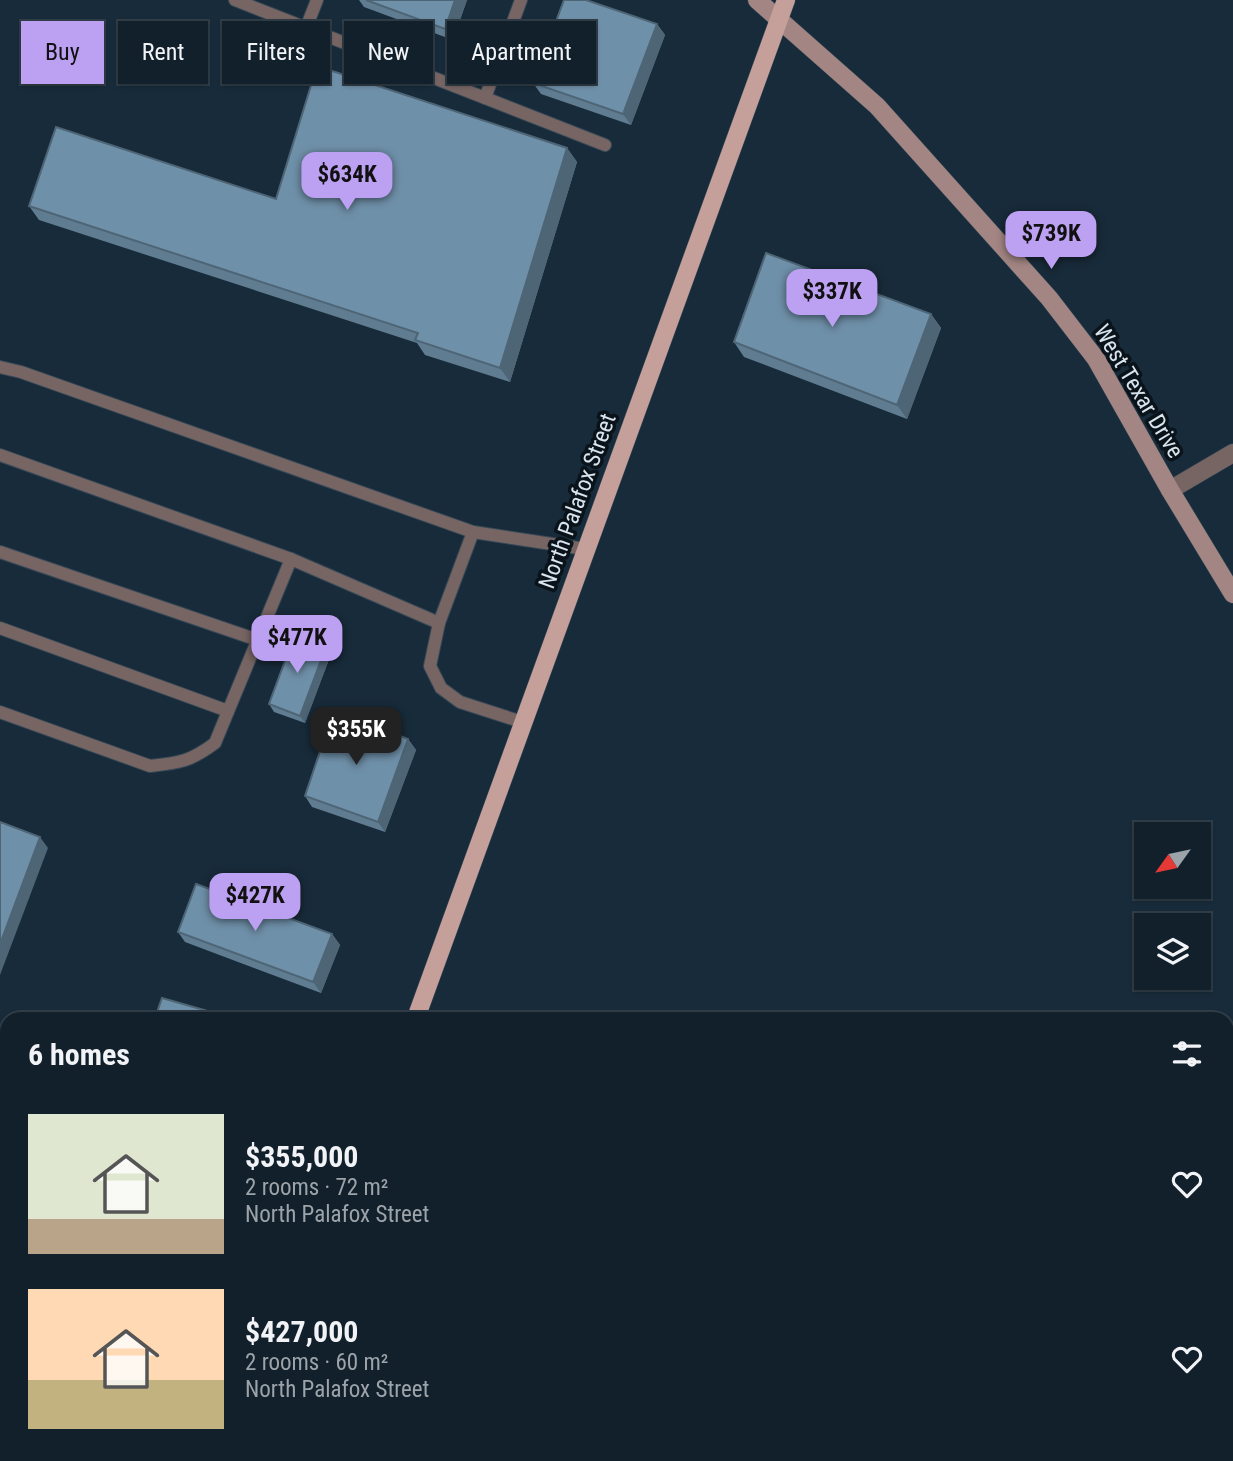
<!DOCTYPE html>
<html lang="en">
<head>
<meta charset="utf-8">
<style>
	:root { --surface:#12202c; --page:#1f2d38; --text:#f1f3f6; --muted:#9ca3a9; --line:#313e48; --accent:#bca0f2 }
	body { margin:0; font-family:"Roboto Condensed",sans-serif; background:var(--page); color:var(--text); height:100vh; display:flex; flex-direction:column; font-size:26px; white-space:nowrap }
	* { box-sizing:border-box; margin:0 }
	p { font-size:23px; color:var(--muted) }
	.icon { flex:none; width:38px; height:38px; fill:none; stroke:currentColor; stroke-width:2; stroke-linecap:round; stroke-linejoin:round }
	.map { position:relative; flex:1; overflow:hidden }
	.drawer { position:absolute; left:0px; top:1012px; width:1234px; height:450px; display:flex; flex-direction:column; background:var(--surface); border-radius:21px 21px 0 0; box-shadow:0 2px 5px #0004,0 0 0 2px var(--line) }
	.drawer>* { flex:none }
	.hud { position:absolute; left:21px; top:21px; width:700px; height:63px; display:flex; gap:14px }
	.needle { width:46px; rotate:237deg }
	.tools { position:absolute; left:1134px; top:822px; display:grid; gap:14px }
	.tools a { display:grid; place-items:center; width:77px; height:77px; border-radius:0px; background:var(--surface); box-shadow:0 2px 5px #0004,0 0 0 2px var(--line); font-size:35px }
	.price { position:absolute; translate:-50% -60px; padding:0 16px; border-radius:14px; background:var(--accent); color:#111; font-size:23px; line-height:46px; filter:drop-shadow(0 2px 4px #0008) }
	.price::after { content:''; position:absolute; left:50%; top:42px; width:21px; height:16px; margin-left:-10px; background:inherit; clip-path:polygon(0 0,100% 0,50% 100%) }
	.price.active { background:#222; color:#fff }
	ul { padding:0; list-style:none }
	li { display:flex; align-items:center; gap:21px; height:175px; padding:0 28px }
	li span { display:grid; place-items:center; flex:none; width:196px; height:140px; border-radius:0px; color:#555 }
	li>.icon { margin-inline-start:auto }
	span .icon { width:84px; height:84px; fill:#fffc; stroke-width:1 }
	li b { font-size:30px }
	h2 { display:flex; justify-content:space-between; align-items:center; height:84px; padding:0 28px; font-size:30px }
	.pill { padding:0 24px; border-radius:0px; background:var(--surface); box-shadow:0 2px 5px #0004,0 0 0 2px var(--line); font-size:24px; line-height:63px }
	.pill.active { background:var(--accent); color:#111 }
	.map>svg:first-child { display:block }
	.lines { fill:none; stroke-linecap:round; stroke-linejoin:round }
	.service-casing { stroke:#374957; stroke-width:14 }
	.minor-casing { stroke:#374957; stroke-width:19 }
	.tertiary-casing { stroke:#374957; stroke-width:19 }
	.secondary-casing { stroke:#374957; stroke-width:19 }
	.primary-casing { stroke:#374957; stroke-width:19 }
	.service { stroke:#776563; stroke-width:12 }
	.minor { stroke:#776563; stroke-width:18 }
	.tertiary { stroke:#776563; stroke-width:18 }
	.secondary { stroke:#a38683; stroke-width:18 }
	.primary { stroke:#c5a09b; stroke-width:18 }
	.wall { fill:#5f7c91 }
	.shaded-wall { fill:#4e6576 }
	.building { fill:#6f90a9; stroke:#4e6576; stroke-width:2 }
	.labels { text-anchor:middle; stroke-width:7; stroke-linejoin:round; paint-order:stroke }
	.street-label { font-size:23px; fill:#d8e4ee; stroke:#0a131a }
</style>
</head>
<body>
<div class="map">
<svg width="1233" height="1461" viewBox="0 0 1233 1461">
	<rect width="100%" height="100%" fill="#182b3a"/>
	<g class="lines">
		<defs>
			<g id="service">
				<path d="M235,0L605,145"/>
				<path d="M306,28L317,0"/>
				<path d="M485,98L521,0"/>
				<path d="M0,367L21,372L473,532"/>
				<path d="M0,455L291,559L439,623"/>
				<path d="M0,552L258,640"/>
				<path d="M0,628L228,711"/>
				<path d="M0,712L150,766C180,763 191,761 215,743L291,559"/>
				<path d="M522,722L460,702L441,688L430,666L439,623L473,532L585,549"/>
				<path d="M552,1454H553"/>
				<path d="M394,1461L397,1454"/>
			</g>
			<path id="minor" d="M0,1052L7,1061"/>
			<path id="tertiary" d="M1170,490L1233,453"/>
			<path id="secondary" d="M757,0L877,106L1049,298L1096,359L1170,490L1233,594"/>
			<g id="primary">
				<path d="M416,1018L786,0"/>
				<path d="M0,1127L7,1129"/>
				<path d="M818,1454L837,1461"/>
				<path d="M975,1454L995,1461"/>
				<path d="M261,1461L263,1454"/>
			</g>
		</defs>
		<use href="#service" class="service-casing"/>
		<use href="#minor" class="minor-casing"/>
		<use href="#tertiary" class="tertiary-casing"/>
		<use href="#secondary" class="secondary-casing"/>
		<use href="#primary" class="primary-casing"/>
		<use href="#service" class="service"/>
		<use href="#minor" class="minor"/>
		<use href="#tertiary" class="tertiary"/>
		<use href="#secondary" class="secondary"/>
		<use href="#primary" class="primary"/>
	</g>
	<g class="wall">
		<path d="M359,0H467L453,40L364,7Z"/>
		<path d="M657,24L665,35L631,125L541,94L533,83Z"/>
		<path d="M567,148L577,162L510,382L425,355L417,343L39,220L29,206L276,199Z"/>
		<path d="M931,314L941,328L907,419L744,357L734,342Z"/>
		<path d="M326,647L331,654L305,723L274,712L269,704Z"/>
		<path d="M408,739L416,750L385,832L312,807L305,796Z"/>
		<path d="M178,932L332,934L340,945L321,993L185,942Z"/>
		<path d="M7,1323V1375H4L0,1368V1344Z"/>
	</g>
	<g class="shaded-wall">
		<path d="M455,0H467L453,40L445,29Z"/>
		<path d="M657,24L665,35L631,125L623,114Z"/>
		<path d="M567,148L577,162L510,382L500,368Z"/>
		<path d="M931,314L941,328L907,419L897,405Z"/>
		<path d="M326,647L331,654L305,723L300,716Z"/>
		<path d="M408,739L416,750L385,832L378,822Z"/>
		<path d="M40,837L48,848L0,975V944Z"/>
		<path d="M332,934L340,945L321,993L313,982Z"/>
		<path d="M0,1263L5,1271L0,1287Z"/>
		<path d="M109,1454H124L121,1461H107Z"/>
	</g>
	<g class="building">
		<path d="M366,0H455L445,29Z"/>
		<path d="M564,0H586L657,24L623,114L533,83Z"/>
		<path d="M317,66L567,148L500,368L415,340L418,333L29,206L56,127L276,199Z"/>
		<path d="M766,253L931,314L897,405L734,342Z"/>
		<path d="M295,634L326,647L300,716L269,704Z"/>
		<path d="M334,710L408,739L378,822L305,796Z"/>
		<path d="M0,822L40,837L0,944Z"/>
		<path d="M196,884L332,934L313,982L178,932Z"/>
		<path d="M162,998L232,1018H155Z"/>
		<path d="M7,1323V1364L0,1362V1344Z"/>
		<path d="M1,1423L7,1425V1454H109L107,1461H0V1426Z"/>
		<path d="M427,1454H484L488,1461H416Z"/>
	</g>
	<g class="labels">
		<g class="street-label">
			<text transform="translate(1139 391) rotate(59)" y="8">West Texar Drive</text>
			<text transform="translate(577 501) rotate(-70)" y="8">North Palafox Street</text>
		</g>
	</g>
</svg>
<div class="tools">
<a><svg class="needle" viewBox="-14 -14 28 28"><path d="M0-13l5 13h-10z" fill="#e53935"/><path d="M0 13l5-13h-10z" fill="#9ca3a9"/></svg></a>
<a><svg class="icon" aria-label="layers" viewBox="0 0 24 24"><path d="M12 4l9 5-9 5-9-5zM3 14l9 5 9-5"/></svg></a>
</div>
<b class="price" style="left:347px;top:212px">$634K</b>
<b class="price" style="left:1051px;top:271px">$739K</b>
<b class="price" style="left:832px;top:329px">$337K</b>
<b class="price" style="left:297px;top:675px">$477K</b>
<b class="price active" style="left:356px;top:767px">$355K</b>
<b class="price" style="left:255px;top:933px">$427K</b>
<div class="hud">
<a class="pill active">Buy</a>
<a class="pill">Rent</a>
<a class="pill">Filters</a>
<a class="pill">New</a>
<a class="pill">Apartment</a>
</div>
<section class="drawer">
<h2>6 homes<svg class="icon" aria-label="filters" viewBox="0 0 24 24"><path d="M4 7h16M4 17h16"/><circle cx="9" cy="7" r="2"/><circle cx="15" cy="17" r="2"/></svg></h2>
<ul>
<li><span style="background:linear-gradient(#dfe7d0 75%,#b9a48a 0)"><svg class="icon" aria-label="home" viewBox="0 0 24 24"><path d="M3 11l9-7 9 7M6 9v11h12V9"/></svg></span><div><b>$355,000</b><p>2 rooms · 72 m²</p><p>North Palafox Street</p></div><svg class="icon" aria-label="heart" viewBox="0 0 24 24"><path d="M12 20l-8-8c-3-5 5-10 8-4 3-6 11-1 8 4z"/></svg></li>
<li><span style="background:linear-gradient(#ffd9b3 65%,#c2b280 0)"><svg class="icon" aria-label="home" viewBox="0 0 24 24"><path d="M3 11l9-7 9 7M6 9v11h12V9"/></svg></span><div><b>$427,000</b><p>2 rooms · 60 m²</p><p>North Palafox Street</p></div><svg class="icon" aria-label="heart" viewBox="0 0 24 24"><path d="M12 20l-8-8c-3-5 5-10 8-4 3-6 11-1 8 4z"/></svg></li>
</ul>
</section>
</div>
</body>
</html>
